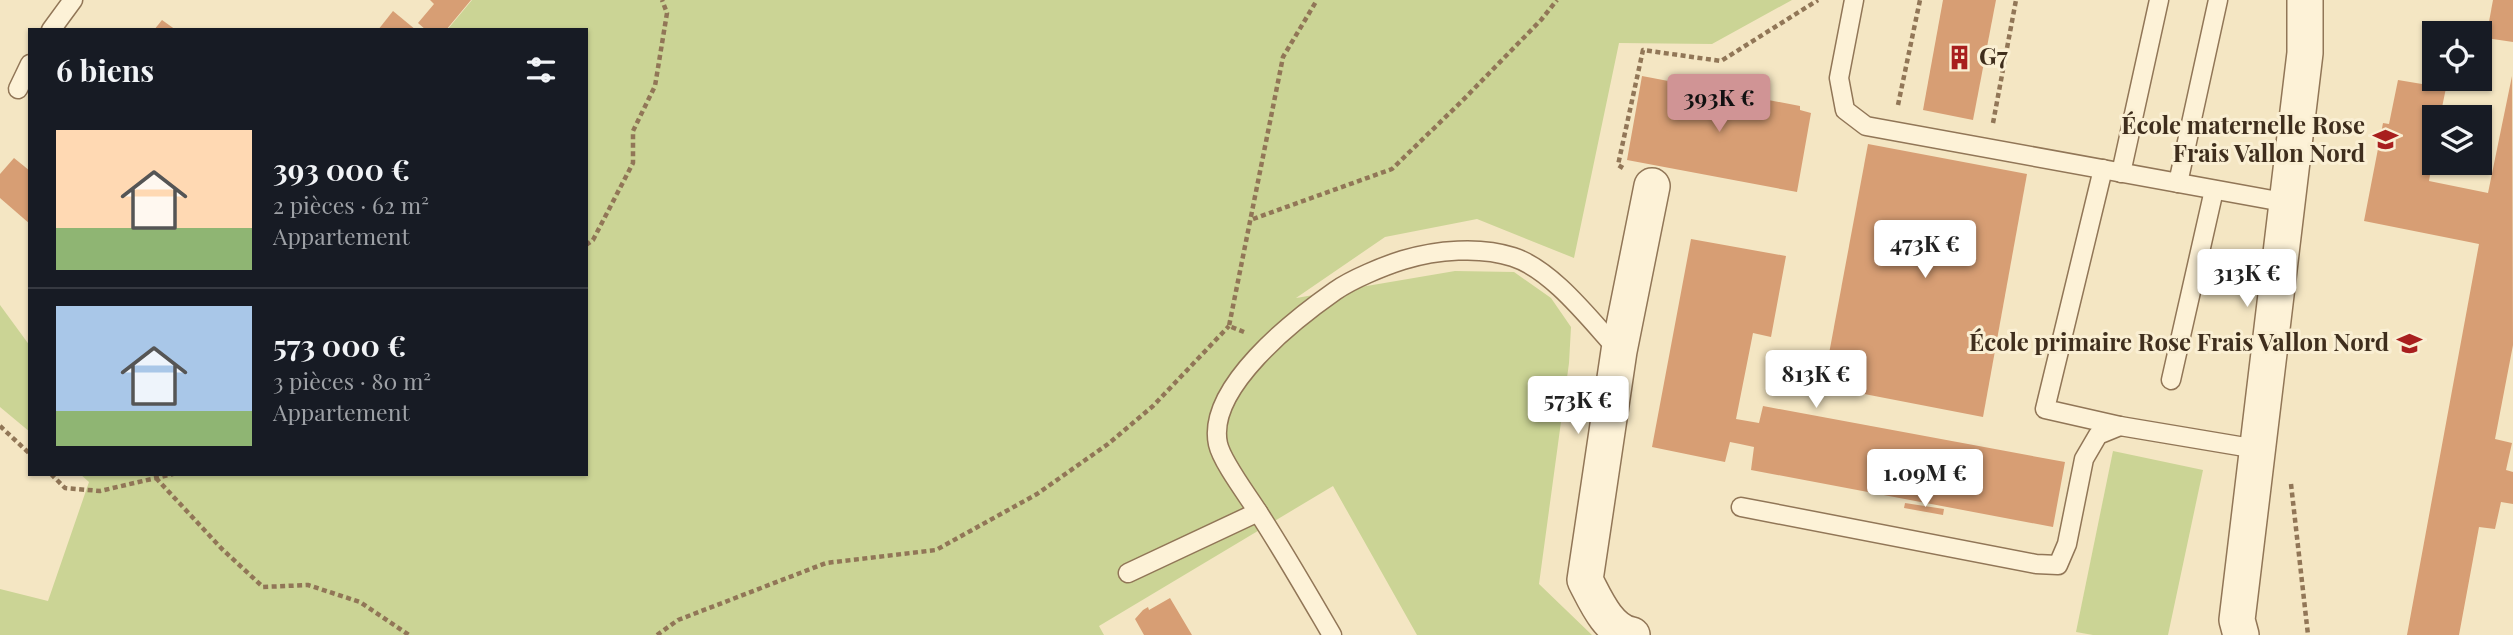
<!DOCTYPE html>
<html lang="fr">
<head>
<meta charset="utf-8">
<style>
	:root { --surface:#171b24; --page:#20242c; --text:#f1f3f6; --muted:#9ea1a6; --line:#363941; --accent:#d09495 }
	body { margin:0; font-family:"Playfair Display",serif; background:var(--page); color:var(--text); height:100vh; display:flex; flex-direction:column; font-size:26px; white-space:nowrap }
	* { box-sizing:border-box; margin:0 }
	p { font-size:23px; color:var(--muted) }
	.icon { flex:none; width:38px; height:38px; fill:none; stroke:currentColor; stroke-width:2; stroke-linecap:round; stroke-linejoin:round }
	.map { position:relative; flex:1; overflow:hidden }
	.sheet { position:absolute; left:28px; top:28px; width:560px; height:448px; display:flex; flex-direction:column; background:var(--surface); border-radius:0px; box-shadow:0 2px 5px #0004 }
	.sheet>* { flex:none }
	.tools { position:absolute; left:2422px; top:21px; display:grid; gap:14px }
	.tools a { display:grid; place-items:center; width:70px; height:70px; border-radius:0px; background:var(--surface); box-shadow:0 2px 5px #0004; font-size:35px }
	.price { position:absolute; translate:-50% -60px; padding:0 16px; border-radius:7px; background:#fff; color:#222; font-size:23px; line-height:46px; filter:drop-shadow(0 2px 4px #0008) }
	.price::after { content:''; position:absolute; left:50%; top:42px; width:21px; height:16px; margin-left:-10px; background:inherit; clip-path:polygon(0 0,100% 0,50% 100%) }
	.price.current { background:var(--accent); color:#111 }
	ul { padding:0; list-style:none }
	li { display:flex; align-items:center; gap:21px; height:175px; padding:0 28px }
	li+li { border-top:2px solid var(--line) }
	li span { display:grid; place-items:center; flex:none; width:196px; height:140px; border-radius:0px; color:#555 }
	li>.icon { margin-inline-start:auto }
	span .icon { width:84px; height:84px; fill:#fffc; stroke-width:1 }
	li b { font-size:30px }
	h2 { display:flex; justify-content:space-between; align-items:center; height:84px; padding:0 28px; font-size:30px }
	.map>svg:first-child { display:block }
	.green { fill:#cbd495 }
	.building { fill:#d79e74 }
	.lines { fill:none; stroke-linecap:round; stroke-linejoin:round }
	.lane-casing { stroke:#917657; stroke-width:21 }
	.street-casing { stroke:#917657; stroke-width:38 }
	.path { stroke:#917657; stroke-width:4.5; stroke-dasharray:5 3.5; stroke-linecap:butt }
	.lane { stroke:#fdf2d7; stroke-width:18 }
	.street { stroke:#fdf2d7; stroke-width:35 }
	.labels { text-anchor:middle; stroke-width:6; stroke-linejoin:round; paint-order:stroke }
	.poi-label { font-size:24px; font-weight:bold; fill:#3f2e1d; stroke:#faefd3; text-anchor:end }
</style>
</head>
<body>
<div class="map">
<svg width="2513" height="635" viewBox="0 0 2513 635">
	<rect width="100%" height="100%" fill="#f4e6c3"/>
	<g class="green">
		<path d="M472,0H1792L1712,44L1619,43L1574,258L1477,219L1385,237L1296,298L1455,271L1514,272L1551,298L1571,327L1569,363L1539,584L1592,635H1417L1333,486L1099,626L1104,635H0V589L48,601L89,482L80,474H586V30H447Z"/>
		<path d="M0,305L30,346V432L0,407Z"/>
		<path d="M2113,451L2203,470L2168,635H2093L2076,632Z"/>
	</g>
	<g class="building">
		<path d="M430,0H471L446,30H426L418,23L434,4Z"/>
		<path d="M1943,0H1996L1973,120L1923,110Z"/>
		<path d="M2493,0H2513V42L2486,38Z"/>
		<path d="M393,11L416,30H378Z"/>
		<path d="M162,20L176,30H154Z"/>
		<path d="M1642,76L1800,106V110L1811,113L1797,192L1627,160Z"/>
		<path d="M2512,76L2513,345L2495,439L2512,443L2506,470L2513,472V504L2501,502L2495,529L2479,527L2459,635H2407L2479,244L2364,221L2383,123L2389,124L2398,80L2446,88L2440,117H2434V151L2429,181L2488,193Z"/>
		<path d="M1868,144L2027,174L1983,417L1823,386Z"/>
		<path d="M14,158L30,171V224L0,198V174Z"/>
		<path d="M1691,239L1786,256L1771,337L1753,333L1736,419L1759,423L1763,406L2065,462L2053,527L1751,470L1754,447L1740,444L1730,442L1725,462L1652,447Z"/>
		<path d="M1905,503L1944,509L1943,515L1904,508Z"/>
		<path d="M1170,598L1192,635H1144L1135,619L1143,610L1148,607L1149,610Z"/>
	</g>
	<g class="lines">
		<defs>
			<g id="lane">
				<path d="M1854,0L1839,78L1845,110L1866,126L2288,203"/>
				<path d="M51,30L73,0"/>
				<path d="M18,89L30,64"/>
				<path d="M2103,169L2045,409L2120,426"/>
				<path d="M2121,173L2159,0"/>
				<path d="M2178,183L2218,0"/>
				<path d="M2171,380L2214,190"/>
				<path d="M1741,507L2036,564L2058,565L2067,544L2084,459L2098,435L2120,426L2257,449"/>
				<path d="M1128,573L1258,512"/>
				<path d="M1332,635C1308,594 1284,552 1258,512C1248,496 1222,462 1218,444C1206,388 1295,319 1335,291C1352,279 1384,266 1403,260C1436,250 1480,246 1513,257C1553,270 1591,321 1619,351"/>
			</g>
			<g id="street">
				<path d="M1632,635C1608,631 1595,599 1585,580L1619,351L1652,186"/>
				<path d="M2241,635L2237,620L2305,53V0"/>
			</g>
		</defs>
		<use href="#lane" class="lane-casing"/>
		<use href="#street" class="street-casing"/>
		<g class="path">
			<path d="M1898,105L1920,0"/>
			<path d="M1993,123L2016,0"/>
			<path d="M1623,168L1618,165L1643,50L1721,61L1818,0"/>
			<path d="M1253,219L1392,169L1462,101L1541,20L1557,0"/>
			<path d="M586,245L593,240L633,163V131L655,86L667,13L662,0"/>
			<path d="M1244,332L1229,326L1283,57L1317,0"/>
			<path d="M0,426L30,454"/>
			<path d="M51,474L65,488L100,491L173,474"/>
			<path d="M156,478L222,549L263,587L308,585L360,602L409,635"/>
			<path d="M2291,484L2308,635"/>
			<path d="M657,635L678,620L826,563L936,550L1037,494L1108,444L1153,406L1229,326"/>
		</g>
		<use href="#lane" class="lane"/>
		<use href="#street" class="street"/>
	</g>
	<defs>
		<symbol id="building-bare" viewBox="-9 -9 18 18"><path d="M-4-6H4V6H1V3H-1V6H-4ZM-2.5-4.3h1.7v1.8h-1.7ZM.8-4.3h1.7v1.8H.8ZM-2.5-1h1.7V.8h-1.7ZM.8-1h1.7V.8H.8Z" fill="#a81f1e" stroke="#faefd3" stroke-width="2.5" paint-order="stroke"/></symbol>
		<symbol id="school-bare" viewBox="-9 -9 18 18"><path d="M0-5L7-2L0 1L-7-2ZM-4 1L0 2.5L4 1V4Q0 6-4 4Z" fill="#a81f1e" stroke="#faefd3" stroke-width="2.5" paint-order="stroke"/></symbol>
	</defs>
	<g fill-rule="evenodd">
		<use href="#building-bare" x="1942" y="40" width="35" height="35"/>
		<use href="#school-bare" x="2368" y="122" width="35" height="35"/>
		<use href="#school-bare" x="2392" y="326" width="35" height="35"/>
	</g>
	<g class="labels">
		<g class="poi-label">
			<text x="1979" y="65" text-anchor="start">G7</text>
			<text x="2365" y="134">École maternelle Rose<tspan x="2365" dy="28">Frais Vallon Nord</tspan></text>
			<text x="2389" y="351">École primaire Rose Frais Vallon Nord</text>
		</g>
	</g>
</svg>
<div class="tools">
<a><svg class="icon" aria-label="locate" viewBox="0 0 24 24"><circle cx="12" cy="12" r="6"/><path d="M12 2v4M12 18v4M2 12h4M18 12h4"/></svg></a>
<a><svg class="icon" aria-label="layers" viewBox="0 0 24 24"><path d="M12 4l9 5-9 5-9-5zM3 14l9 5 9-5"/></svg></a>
</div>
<b class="price current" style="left:1719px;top:134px">393K €</b>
<b class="price" style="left:1925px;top:280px">473K €</b>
<b class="price" style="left:2247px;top:309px">313K €</b>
<b class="price" style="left:1816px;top:410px">813K €</b>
<b class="price" style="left:1578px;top:436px">573K €</b>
<b class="price" style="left:1925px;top:509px">1.09M €</b>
<section class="sheet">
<h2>6 biens<svg class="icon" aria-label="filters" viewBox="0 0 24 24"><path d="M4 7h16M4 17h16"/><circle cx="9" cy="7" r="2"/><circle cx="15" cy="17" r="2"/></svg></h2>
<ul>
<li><span style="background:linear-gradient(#ffd9b3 70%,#8fb573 0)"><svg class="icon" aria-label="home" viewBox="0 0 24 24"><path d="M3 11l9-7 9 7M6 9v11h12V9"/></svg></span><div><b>393 000 €</b><p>2 pièces · 62 m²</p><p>Appartement</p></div></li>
<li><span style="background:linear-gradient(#a9c7e8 75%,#8fb573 0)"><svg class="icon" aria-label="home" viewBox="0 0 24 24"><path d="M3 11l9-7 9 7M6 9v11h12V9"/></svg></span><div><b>573 000 €</b><p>3 pièces · 80 m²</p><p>Appartement</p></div></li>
</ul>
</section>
</div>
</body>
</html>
